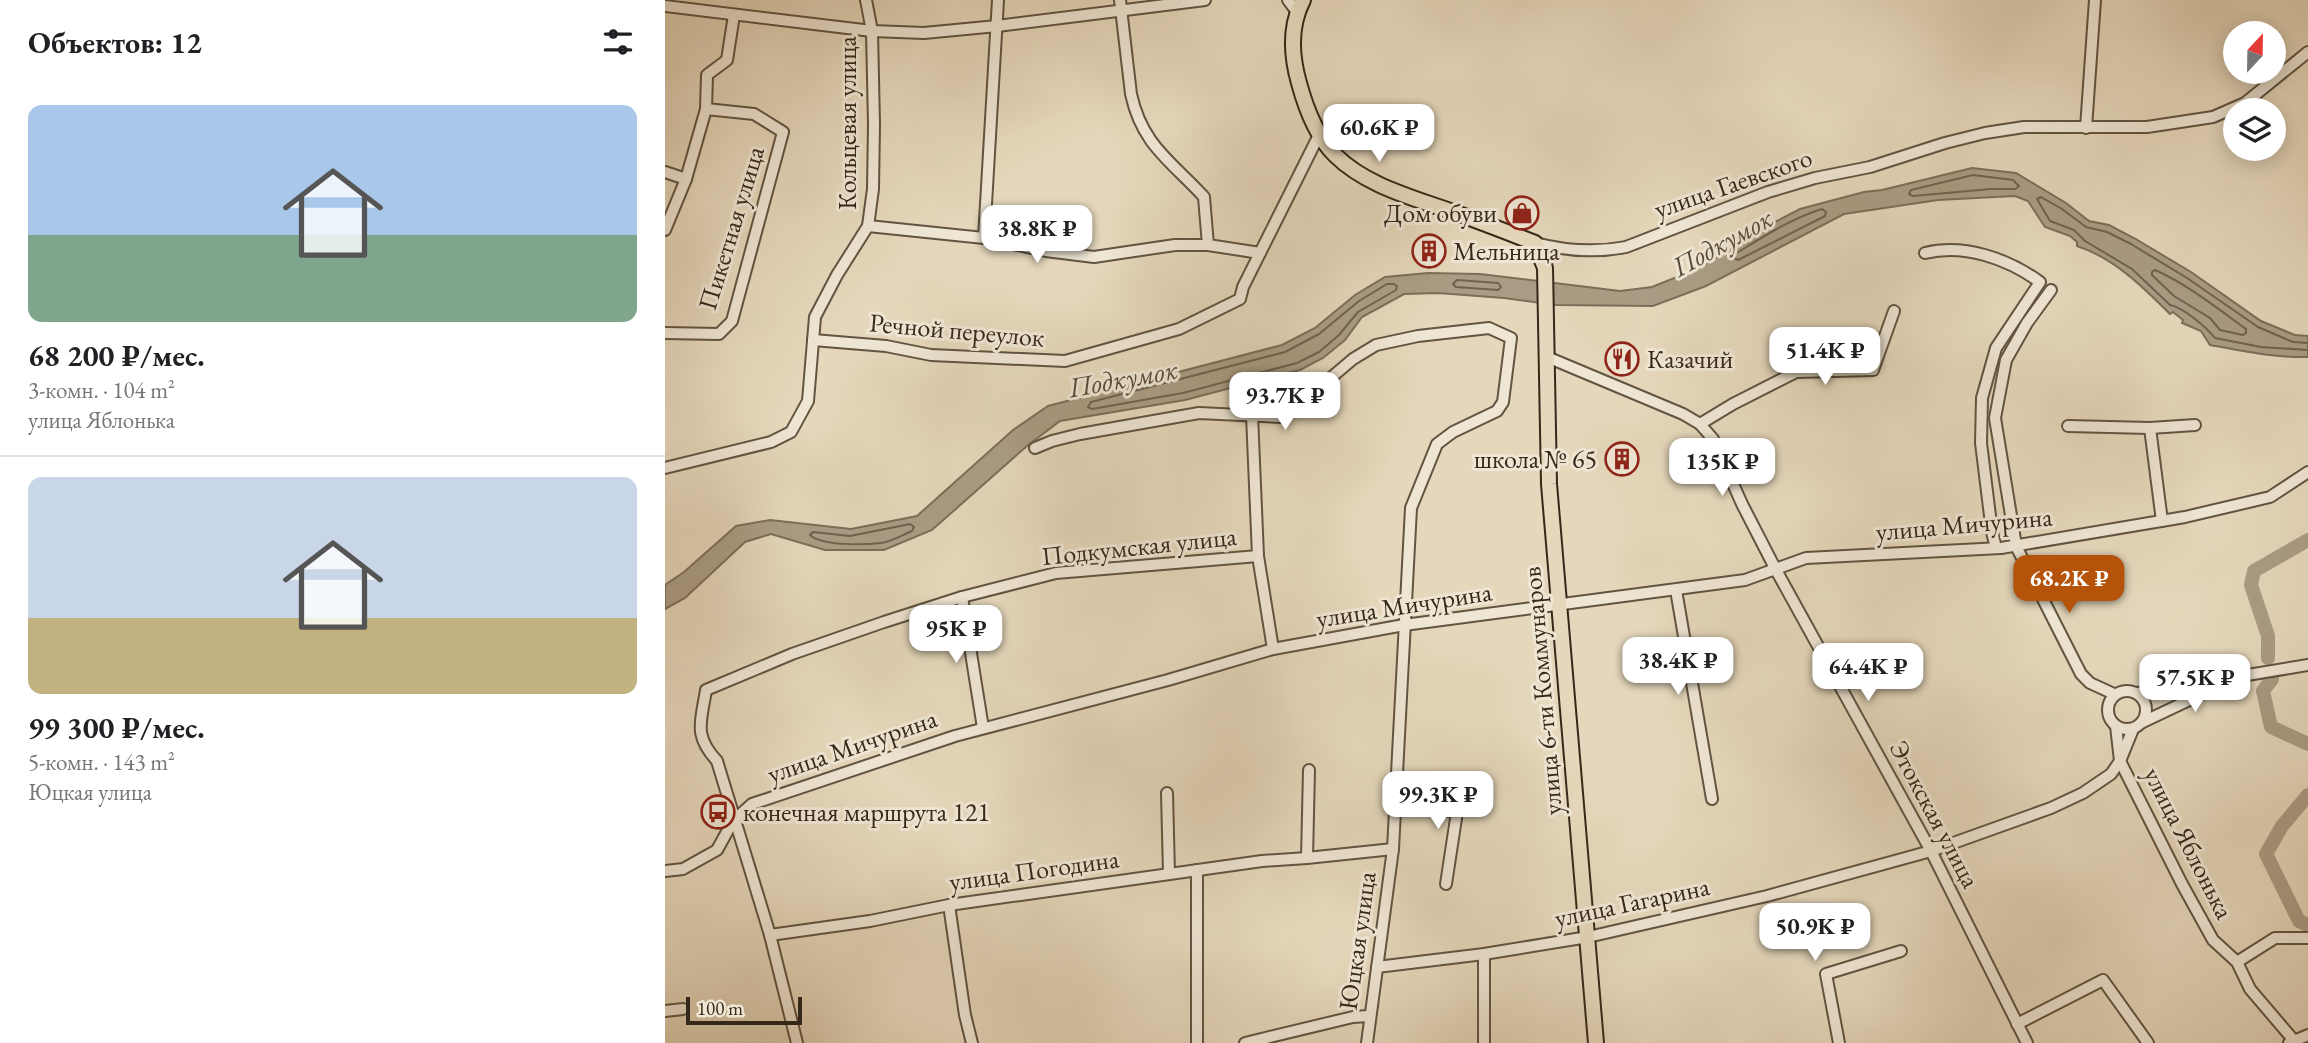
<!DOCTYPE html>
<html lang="ru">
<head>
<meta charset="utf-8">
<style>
	:root { --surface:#fff; --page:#f6f6f6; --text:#202124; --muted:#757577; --line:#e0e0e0; --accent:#b45309 }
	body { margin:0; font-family:"EB Garamond",serif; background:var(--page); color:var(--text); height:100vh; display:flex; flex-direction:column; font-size:26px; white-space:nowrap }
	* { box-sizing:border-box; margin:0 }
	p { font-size:23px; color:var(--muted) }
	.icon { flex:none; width:38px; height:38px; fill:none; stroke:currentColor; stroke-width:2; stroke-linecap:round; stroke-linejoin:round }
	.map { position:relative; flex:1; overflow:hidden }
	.panel { display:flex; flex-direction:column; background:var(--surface); width:665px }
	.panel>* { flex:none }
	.needle { width:46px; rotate:22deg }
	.tools { position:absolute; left:1558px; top:21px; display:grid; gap:14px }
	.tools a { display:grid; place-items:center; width:63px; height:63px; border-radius:50%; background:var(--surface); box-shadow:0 4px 18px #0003; font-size:35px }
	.scale { position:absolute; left:21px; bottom:18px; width:116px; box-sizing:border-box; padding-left:7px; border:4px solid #362818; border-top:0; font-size:19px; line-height:24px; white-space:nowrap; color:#362818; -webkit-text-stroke:5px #eee5d3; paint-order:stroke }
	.price { position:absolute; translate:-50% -60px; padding:0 16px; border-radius:14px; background:#fff; color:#222; font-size:23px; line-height:46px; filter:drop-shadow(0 2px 4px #0008) }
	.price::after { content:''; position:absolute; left:50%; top:42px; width:21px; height:16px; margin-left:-10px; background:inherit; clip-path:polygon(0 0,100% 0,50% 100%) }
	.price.active { background:var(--accent); color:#fff }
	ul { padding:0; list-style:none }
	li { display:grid; align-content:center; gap:14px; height:371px; padding:0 28px }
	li+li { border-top:2px solid var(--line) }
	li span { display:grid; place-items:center; height:217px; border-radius:14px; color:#555 }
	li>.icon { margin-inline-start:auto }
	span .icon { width:126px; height:126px; fill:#fffc; stroke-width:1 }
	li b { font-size:30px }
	h2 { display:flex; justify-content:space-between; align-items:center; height:84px; padding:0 28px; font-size:30px }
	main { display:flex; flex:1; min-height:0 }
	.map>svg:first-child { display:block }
	.water { fill:#aa9c84; stroke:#7c6e59; stroke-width:2 }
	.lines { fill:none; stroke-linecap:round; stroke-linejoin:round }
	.shore { stroke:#70624e; stroke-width:2 }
	.river { stroke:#aa9c84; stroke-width:14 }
	.minor-casing { stroke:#625441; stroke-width:14 }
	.major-casing { stroke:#362818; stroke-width:18 }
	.minor { stroke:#eee5d3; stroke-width:10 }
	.major { stroke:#e5d7bb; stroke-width:14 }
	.labels { text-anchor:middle; stroke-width:6; stroke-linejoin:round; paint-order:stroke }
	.street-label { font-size:26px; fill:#362818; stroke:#eee5d3 }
	.poi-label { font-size:26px; fill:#362818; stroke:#eee5d3; text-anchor:start }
	.water-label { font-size:28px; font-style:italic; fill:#594b38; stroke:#eee5d3 }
</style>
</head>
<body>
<main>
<section class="panel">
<h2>Объектов: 12<svg class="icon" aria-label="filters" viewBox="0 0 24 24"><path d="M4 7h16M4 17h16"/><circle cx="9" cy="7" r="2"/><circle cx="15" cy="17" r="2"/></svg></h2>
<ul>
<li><span style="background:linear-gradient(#a9c7e8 60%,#7fa58c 0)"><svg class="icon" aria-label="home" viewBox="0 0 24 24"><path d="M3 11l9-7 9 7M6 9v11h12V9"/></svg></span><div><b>68 200 ₽/мес.</b><p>3-комн. · 104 m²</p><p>улица Яблонька</p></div></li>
<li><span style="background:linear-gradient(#c9d6e8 65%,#c2b280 0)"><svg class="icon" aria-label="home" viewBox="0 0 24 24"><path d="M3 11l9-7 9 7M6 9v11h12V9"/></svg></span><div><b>99 300 ₽/мес.</b><p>5-комн. · 143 m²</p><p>Юцкая улица</p></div></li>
</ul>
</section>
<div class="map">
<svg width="1643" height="1043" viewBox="0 0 1643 1043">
	<rect width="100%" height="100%" fill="#e5d7bb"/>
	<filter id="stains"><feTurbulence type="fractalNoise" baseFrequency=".00286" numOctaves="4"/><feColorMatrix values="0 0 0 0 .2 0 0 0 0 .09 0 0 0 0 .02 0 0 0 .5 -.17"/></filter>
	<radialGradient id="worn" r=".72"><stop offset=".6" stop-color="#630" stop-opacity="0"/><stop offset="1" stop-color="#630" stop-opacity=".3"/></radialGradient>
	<path class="water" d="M1307,168L1351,173L1401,203L1424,221L1444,225L1469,238L1526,272L1596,321L1630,335L1643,336V357C1610,358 1578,351 1545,345L1536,331L1517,323L1518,320L1508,312L1505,314C1478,287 1449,258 1412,246V242L1405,236L1380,227L1363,201L1350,196L1273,200L1179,214L1041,286L988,306L892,305L839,298L773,293L739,294L697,317L680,340L658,358L635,370L520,400L395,421L362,446L267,530L219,550H160L106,534L80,542L20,598L0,609V585L19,572L71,526L105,520L186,529L252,516L348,430L383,406L617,345L650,328L690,295L720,277L763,273L815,274L955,291L987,287L1032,269L1104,225L1135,209L1199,192L1217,190Z"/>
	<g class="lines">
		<g class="shore">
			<path d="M1308,175L1348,180L1354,186L1350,189H1326L1248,196L1244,194L1246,190Z"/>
			<path d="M1157,209L1161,212L1160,216L1073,260L1069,258L1070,254C1098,237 1125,219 1157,209Z"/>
			<path d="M1490,270C1522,284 1552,308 1581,329V333L1578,335L1555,330L1545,318L1509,296L1487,275V272Z"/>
			<path d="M792,280L833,283L836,287L833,290L791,287L788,284Z"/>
			<path d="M729,284L732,286L731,290L693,312L674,335L654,352L632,363L518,393L427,409L423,407L426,402L620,352L654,334L694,301L722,284Z"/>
			<path d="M1643,343L1628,342L1593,327L1522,278L1466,244L1442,232L1421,227L1397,209L1376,197L1372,199L1385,221L1409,230L1420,241L1467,269L1505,305C1518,307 1542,328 1550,338L1596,347L1643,350"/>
			<path d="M245,524L249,527L247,531C237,535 226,542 216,543C199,545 157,546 145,535L148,532L185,536Z"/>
		</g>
		<g class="river">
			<path d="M1603,658V636L1586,585L1589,571L1643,540"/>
			<path d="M1607,679L1598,691L1606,727L1643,744"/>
			<path d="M1643,795L1617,826L1601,854L1634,921L1643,925"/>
		</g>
		<defs>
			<g id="minor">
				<path d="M455,0L466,94C477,145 506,161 539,197L543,245L595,253"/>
				<path d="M623,0L632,12"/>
				<path d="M0,6L207,31L259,33L332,26L540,0"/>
				<path d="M1421,128L1430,0"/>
				<path d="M0,172L21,179"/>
				<path d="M203,226L319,238L381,251L429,257L510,245H543"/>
				<path d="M0,230L21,179L41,109L42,75L62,60L69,15"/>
				<path d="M319,238L333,0"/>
				<path d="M870,243C901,251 930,253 961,247L1103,192L1150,178L1205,167L1280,143L1320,133L1359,127H1482L1548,117L1580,103L1643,52"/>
				<path d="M1260,253C1299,243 1343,259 1375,282L1331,348L1317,398L1316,443L1327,532L1331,548"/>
				<path d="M1386,290L1362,323L1341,360L1330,418L1351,546L1416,674L1425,683L1449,694"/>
				<path d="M0,333L54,334L67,321L118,132L89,114L41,109"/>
				<path d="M148,340L221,346L266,355L400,361L514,329L575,299L578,287L654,135"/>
				<path d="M882,357L1018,414L1035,424L1048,439L1077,504L1111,570L1266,851L1362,1043"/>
				<path d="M587,415L593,556L608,649"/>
				<path d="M1035,424L1068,404L1131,372L1208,370L1229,311"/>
				<path d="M1403,426L1485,428L1530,425"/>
				<path d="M1485,428L1497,521"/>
				<path d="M370,448L387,441L415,434L534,413L615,417L629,409L688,359L711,345L753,336L824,328L846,338L838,402L832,411L788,432L772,444L746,508L728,849L702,1043"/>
				<path d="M0,468L106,442L126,432L143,401L150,317L172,275L203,226L208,189L209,125L207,31L201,0"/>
				<path d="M1011,590L1047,799"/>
				<path d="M297,597L318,728"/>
				<circle cx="1462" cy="710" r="19"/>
				<path d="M1473,693L1643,665"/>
				<path d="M1478,722L1558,684"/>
				<path d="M1451,726L1455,761L1517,884L1548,940L1572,962L1585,989L1631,1043"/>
				<path d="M502,793L504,874"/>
				<path d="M731,803L792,812L781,884"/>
				<path d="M642,858L644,770"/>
				<path d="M532,870V1043"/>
				<path d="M0,871L18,869L52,850L68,821L87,804L290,736L503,680L608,649L739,625L1080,580L1141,558L1336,548L1520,517L1605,497L1643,472"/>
				<path d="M284,905L300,1015L307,1043"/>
				<path d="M105,935L205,921L284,905L597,861L642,858L728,849"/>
				<path d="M1572,962L1610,938H1643"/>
				<path d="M712,967L819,954L923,937L1102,896L1266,851L1386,808L1418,793L1446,774L1455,761L1468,729"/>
				<path d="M0,1011L18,1009"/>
				<path d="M1352,1024L1438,980L1483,1043"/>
				<path d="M132,1043L105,935L52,761C28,735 36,722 41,690L127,654L219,622L297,597L391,573L593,556"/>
				<path d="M580,1043L688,1017L704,1016"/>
				<path d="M819,1043V954"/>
				<path d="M1174,1043L1161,974L1236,951"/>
				<path d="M1624,1043L1643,1035"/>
			</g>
			<path id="major" d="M638,0C624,27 626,55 634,83C641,109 651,136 670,155C700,185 746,197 785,211C814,221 842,232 870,243L880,268L884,484L931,1043"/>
		</defs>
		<use href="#minor" class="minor-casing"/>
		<use href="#major" class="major-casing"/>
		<use href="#minor" class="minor"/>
		<use href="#major" class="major"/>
	</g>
	<defs>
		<symbol id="shop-ring" viewBox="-11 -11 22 22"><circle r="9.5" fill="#eee5d3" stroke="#8f2418" stroke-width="1.5"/><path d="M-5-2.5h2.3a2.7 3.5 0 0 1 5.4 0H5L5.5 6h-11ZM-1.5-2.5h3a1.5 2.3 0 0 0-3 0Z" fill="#8f2418"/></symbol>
		<symbol id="building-ring" viewBox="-11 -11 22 22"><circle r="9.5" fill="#eee5d3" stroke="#8f2418" stroke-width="1.5"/><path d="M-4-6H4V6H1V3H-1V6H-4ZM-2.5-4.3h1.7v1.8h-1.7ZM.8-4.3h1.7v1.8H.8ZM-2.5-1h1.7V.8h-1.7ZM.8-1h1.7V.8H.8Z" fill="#8f2418"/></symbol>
		<symbol id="restaurant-ring" viewBox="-11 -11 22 22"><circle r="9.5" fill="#eee5d3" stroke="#8f2418" stroke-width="1.5"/><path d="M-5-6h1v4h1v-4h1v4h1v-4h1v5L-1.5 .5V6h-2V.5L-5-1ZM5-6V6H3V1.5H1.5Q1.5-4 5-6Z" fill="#8f2418"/></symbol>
		<symbol id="bus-ring" viewBox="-11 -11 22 22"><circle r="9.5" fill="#eee5d3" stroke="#8f2418" stroke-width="1.5"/><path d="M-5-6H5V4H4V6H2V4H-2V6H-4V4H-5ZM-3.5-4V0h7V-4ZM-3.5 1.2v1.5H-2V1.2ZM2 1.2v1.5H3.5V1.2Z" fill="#8f2418"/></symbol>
	</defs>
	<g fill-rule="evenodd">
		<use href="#shop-ring" x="838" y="194" width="38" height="38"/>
		<use href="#building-ring" x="745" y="232" width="38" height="38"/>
		<use href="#restaurant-ring" x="938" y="340" width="38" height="38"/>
		<use href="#building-ring" x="938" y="440" width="38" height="38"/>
		<use href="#bus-ring" x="34" y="793" width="38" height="38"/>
	</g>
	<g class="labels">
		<g class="street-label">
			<text transform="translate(182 123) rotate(-90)" y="9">Кольцевая улица</text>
			<text transform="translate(1068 183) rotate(-19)" y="9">улица Гаевского</text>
			<text transform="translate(66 228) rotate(-73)" y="9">Пикетная улица</text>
			<text transform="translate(292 330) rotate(5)" y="9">Речной переулок</text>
			<text transform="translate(1299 524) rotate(-5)" y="9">улица Мичурина</text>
			<text transform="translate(474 546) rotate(-6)" y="9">Подкумская улица</text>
			<text transform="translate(739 605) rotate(-9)" y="9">улица Мичурина</text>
			<text transform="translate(877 691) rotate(-95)" y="9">улица 6-ти Коммунаров</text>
			<text transform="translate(187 746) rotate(-19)" y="9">улица Мичурина</text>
			<text transform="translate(1270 814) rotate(62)" y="9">Этокская улица</text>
			<text transform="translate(1524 843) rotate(63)" y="9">улица Яблонька</text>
			<text transform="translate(369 870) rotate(-8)" y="9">улица Погодина</text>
			<text transform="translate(967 902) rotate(-12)" y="9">улица Гагарина</text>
			<text transform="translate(692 941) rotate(-82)" y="9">Юцкая улица</text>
		</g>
		<g class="poi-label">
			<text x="832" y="222" text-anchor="end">Дом обуви</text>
			<text x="788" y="260">Мельница</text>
			<text x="982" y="368">Казачий</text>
			<text x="932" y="468" text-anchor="end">школа № 65</text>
			<text x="78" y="821">конечная маршрута 121</text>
		</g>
		<g class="water-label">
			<text transform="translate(1057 242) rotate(-29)" y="10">Подкумок</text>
			<text transform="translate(458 378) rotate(-10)" y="10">Подкумок</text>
		</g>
	</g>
	<rect width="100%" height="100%" filter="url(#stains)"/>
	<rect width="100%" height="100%" fill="url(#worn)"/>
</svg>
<div class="tools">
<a><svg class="needle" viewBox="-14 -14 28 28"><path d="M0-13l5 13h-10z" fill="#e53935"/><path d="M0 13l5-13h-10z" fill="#757577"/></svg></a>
<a><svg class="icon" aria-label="layers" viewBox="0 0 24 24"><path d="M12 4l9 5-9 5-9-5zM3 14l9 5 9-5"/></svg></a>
</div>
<div class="scale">100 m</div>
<b class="price" style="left:714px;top:164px">60.6K ₽</b>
<b class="price" style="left:372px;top:265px">38.8K ₽</b>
<b class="price" style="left:1160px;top:387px">51.4K ₽</b>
<b class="price" style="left:620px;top:432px">93.7K ₽</b>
<b class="price" style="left:1057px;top:498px">135K ₽</b>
<b class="price active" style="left:1404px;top:615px">68.2K ₽</b>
<b class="price" style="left:291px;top:665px">95K ₽</b>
<b class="price" style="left:1013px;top:697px">38.4K ₽</b>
<b class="price" style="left:1203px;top:703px">64.4K ₽</b>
<b class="price" style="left:1530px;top:714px">57.5K ₽</b>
<b class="price" style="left:773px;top:831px">99.3K ₽</b>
<b class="price" style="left:1150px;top:963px">50.9K ₽</b>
</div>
</main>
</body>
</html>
